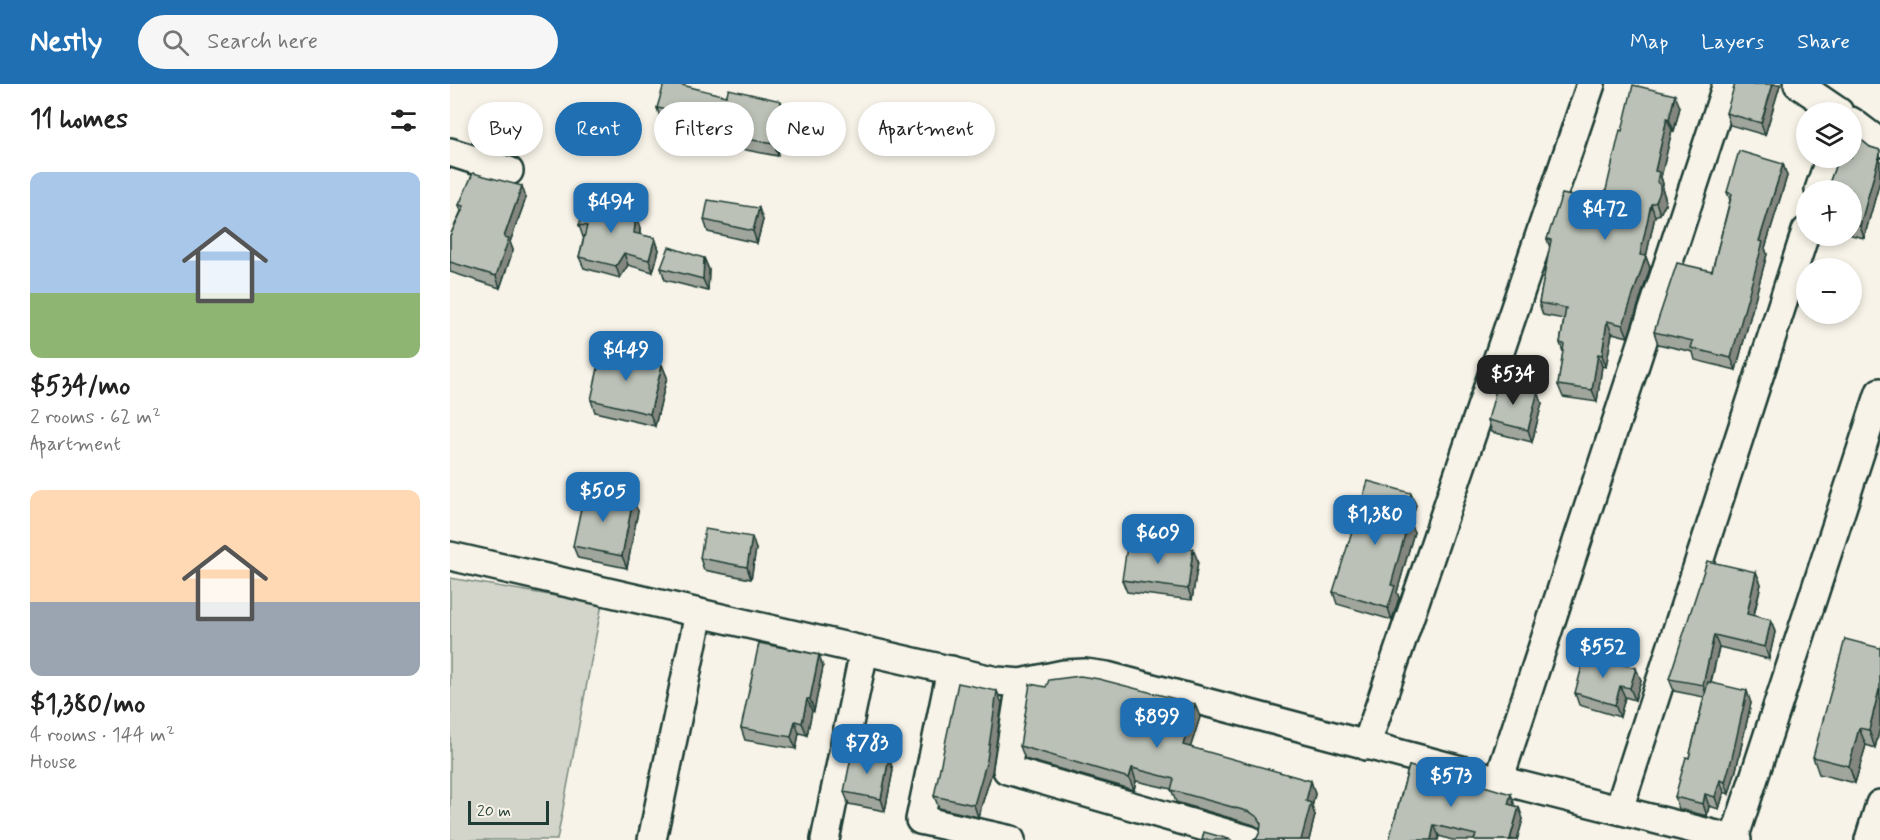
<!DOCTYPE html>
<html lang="en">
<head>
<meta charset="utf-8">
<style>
	:root { --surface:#fff; --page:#f6f6f6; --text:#222; --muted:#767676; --accent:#1f6fb2 }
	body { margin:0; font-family:Mynerve,sans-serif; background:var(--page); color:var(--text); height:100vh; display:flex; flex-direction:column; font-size:22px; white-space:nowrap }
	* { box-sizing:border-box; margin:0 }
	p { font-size:20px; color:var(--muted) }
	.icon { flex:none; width:33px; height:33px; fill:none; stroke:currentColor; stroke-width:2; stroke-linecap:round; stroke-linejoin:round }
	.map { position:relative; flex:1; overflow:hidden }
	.drawer { display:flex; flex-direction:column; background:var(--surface); width:450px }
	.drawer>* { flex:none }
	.top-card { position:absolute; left:18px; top:18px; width:570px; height:54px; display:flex; gap:12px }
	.tools { position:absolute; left:1346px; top:18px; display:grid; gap:12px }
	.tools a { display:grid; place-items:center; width:66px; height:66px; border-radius:50%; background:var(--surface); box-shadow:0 3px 9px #0003; font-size:30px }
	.scale { position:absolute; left:18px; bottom:15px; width:81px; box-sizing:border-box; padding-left:6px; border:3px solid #1f3d34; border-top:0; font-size:16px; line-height:21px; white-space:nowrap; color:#1f3d34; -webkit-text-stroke:4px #f7f3e8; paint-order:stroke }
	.price { position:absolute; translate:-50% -51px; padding:0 14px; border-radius:12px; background:var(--accent); color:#fff; font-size:20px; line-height:39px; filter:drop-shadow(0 2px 3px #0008) }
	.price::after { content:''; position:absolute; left:50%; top:36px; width:18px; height:14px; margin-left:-9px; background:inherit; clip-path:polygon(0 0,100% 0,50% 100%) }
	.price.selected { background:#222; color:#fff }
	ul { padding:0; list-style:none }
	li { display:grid; align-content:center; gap:12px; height:318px; padding:0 30px }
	li span { display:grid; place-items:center; height:186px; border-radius:12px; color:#555 }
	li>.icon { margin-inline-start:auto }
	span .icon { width:108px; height:108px; fill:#fffc; stroke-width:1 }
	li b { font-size:26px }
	h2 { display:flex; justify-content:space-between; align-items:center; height:72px; padding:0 30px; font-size:26px }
	.pill { padding:0 21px; border-radius:27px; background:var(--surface); box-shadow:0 3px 9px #0003; font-size:21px; line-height:54px }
	.pill.selected { background:var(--accent); color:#fff }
	header { display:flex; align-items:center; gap:36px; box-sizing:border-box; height:84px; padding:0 30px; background:var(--accent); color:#fff }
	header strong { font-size:28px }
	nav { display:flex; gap:33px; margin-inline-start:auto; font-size:21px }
	.search { width:420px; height:54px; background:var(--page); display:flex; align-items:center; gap:15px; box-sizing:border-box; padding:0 21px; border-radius:33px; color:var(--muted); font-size:22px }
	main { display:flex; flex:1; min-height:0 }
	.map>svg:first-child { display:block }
	.green { fill:#d3d5ca; stroke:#79897f; stroke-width:1.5 }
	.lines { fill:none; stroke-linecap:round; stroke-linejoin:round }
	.minor-casing { stroke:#1f3d34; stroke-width:32 }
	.minor { stroke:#f7f3e8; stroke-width:27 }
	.wall { fill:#a1a69d; stroke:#1f3d34; stroke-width:1.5 }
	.shaded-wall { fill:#83877f; stroke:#1f3d34; stroke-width:1.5 }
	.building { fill:#bbc1b6; stroke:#1f3d34; stroke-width:1.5 }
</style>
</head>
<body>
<header>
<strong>Nestly</strong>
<div class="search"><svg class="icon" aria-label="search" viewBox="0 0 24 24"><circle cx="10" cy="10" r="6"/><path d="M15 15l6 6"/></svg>Search here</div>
<nav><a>Map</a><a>Layers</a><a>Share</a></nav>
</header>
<main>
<section class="drawer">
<h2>11 homes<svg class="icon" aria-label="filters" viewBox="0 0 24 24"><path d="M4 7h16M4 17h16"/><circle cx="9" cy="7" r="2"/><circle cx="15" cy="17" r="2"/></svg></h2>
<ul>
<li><span style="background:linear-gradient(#a9c7e8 65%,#8fb573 0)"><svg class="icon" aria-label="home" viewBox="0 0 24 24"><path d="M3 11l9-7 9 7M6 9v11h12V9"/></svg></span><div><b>$534/mo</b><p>2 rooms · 62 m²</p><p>Apartment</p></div></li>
<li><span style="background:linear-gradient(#ffd9b3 60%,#9aa5b1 0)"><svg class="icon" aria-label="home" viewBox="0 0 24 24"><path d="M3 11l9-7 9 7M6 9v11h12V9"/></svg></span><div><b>$1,380/mo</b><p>4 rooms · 144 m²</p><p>House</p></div></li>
</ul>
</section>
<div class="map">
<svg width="1430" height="756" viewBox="0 0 1430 756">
	<rect width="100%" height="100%" fill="#f7f3e8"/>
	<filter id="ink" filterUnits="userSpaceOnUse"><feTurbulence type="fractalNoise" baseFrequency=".0167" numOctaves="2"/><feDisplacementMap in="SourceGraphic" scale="12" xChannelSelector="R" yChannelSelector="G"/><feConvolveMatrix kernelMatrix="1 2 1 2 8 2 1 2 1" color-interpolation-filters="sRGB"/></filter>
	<g filter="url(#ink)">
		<path class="green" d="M0,494L152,520L107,756H0Z"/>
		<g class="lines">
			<defs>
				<g id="minor">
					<path d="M1348,0L1389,28"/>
					<path d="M1401,37L1430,59"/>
					<path d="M0,68L59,87"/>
					<path d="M1369,106L1380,74"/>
					<path d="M0,472L547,597L571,599L614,590L635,589L657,592L1049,696L1287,756"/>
					<path d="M501,586L470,736L561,756"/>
					<path d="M571,599L557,686L800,756"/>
					<path d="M916,662L1141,0"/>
					<path d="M1049,696L1277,0"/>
					<path d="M1169,725L1356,147"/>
					<path d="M1284,755L1430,308"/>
					<path d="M202,756L249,529"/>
					<path d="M375,756L414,567"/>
					<path d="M1419,756L1430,720"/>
				</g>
			</defs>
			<use href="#minor" class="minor-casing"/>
			<use href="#minor" class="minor"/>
		</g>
		<g class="wall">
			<path d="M1330,1L1315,51L1280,41L1276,29Z"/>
			<path d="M1230,23L1224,47L1222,46L1211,93L1213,100L1212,105L1215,113V120L1210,130L1205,132L1196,173L1200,184L1178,253L1162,249L1156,283L1152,282L1147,318L1113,313L1108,301L1113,268L1110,259L1114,235L1093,231L1089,219L1100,164L1097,155L1153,119L1172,47Z"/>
			<path d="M207,24L335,29L328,72L265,60L260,48L262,45L211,36Z"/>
			<path d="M1401,50L1405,51L1420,63L1430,66V97L1414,154L1401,151V106H1373L1375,105L1379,100L1388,74H1401Z"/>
			<path d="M1333,80L1337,92L1315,164L1317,170L1286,286L1245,276L1243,268L1208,260L1204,248L1262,187L1280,116L1277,108Z"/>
			<path d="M76,114L60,158L63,166L50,204L0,188V152L11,127L9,121Z"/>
			<path d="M186,132L190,144V151L205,154L209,166L203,188L178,181L170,194L134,184L129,173L134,153H133L129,141Z"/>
			<path d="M254,136H313L307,159L258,148Z"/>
			<path d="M254,174L259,186L258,207L215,196L211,184Z"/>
			<path d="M212,281L217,293L205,342L145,328L141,316Z"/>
			<path d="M1092,319L1082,358L1042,348L1038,336Z"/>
			<path d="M966,421L960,440L964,448L947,508L949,514L942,536L887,520L883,508Z"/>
			<path d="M188,427L177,484L128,474L123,462Z"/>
			<path d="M306,465L301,495L254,486L250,474Z"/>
			<path d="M748,477L742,516L677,508L672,496Z"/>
			<path d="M1306,488L1311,500L1304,532L1321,536L1325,548L1319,575L1269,563L1261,599L1301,619L1286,686L1279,710L1274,708L1269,725L1259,722L1257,732L1229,725L1225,713L1239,674L1254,613L1224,607L1219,595Z"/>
			<path d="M1430,564V644L1425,664L1416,661L1405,699L1369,690L1363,673Z"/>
			<path d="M373,583L364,627H362L357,651L349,649L346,665L295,656L291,644Z"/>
			<path d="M1191,596L1185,616L1175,613L1170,633L1129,621L1125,609Z"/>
			<path d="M552,619L542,688L528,733L489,724L484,712Z"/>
			<path d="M750,633L740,664L861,697L865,710L862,723L865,731L859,756H804L807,754L810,748L811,745L804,741L726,718L721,705L686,697L684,706L575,675L570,662Z"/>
			<path d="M439,674L443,686L435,727L399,720L394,708Z"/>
			<path d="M959,682L1065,722L1073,735L1067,756H1002L989,752L988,756H939Z"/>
		</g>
		<g class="shaded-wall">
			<path d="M1323,0H1330V1L1315,51L1311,39Z"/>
			<path d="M1225,11L1230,23L1224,47L1219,35Z"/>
			<path d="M331,17L335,29L328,72L324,60Z"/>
			<path d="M1217,34L1222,46L1211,93L1213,100L1212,105L1215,113V120L1210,130L1206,118L1207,98L1205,87Z"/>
			<path d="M1430,69V97L1414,154L1410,142Z"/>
			<path d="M1333,80L1337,92L1315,164L1317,170L1286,286L1281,274L1309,157Z"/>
			<path d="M72,102L76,114L60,158L63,166L50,204L46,192L54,153Z"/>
			<path d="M1201,120L1205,132L1196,173L1200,184L1178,253L1173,241Z"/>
			<path d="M309,124L313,136L307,159L303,147Z"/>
			<path d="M186,132L190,144L189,161L184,149Z"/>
			<path d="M205,154L209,166L203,188L199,176Z"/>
			<path d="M174,169L178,181L170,194L166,182Z"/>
			<path d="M254,174L259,186L258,207L253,195Z"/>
			<path d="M1157,237L1162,249L1156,283L1152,271Z"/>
			<path d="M1148,270L1152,282L1147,318L1142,306Z"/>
			<path d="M212,281L217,293L205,342L200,330Z"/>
			<path d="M1088,307L1092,319L1082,358L1078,346Z"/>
			<path d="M961,409L966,421L960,440L964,448L947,508L949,514L942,536L938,524L941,501L954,435Z"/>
			<path d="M183,416L188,427L177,484L172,472Z"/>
			<path d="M302,453L306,465L301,495L297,483Z"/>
			<path d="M743,465L748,477L742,516L738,505Z"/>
			<path d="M1306,488L1311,500L1301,542L1297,530Z"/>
			<path d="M1321,536L1325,548L1319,575L1315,563Z"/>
			<path d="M1264,551L1269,563L1257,613L1253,601Z"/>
			<path d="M369,571L373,583L364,627L360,615Z"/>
			<path d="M1186,584L1191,596L1185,616L1180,604Z"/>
			<path d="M1170,602L1175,613L1170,633L1165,621Z"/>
			<path d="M1429,606L1430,609V644L1425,664L1419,646Z"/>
			<path d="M547,607L552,619L542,688L528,733L524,721Z"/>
			<path d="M1297,607L1301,619L1286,686L1279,710L1275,698Z"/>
			<path d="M357,615L362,627L357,651L352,639Z"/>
			<path d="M745,620L750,633L737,674L733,661Z"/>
			<path d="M345,637L349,649L346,665L341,653Z"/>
			<path d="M1409,644L1416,661L1405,699L1399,682Z"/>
			<path d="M439,674L443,686L435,727L431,715Z"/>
			<path d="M682,684L686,697L684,706L679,694Z"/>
			<path d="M1270,696L1274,708L1269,725L1265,713Z"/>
			<path d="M861,697L865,710L862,723L865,731L859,756H851L856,717Z"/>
			<path d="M1061,710L1065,722L1058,720Z"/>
			<path d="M1255,710L1259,722L1257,732L1253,720Z"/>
			<path d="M1069,723L1073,735L1067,756H1060Z"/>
			<path d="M984,741L989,752L988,756H981Z"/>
		</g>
		<g class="building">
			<path d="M214,0H228L276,12L279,5L331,17L324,60L260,48L266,34L207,24Z"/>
			<path d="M1285,0H1323L1311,39L1276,29Z"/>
			<path d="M1183,1L1225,11L1219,35L1217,34L1205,87L1209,88L1207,98L1210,101V108L1206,118L1201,120L1190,171L1196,172L1173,241L1157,237L1152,271L1148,270L1142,306L1108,301L1114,260L1110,259L1116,224L1089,219L1101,156L1097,155L1112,110L1153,119L1170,46L1172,47Z"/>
			<path d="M1401,50L1405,51L1420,63L1430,66V69L1410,142L1401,140V106H1373L1375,105L1379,100L1388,74H1401Z"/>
			<path d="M1289,67L1333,80L1309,157L1313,158L1281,274L1241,264L1243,257L1204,248L1227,179L1262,187L1282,110L1277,108Z"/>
			<path d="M23,89L72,102L54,153L59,154L46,192L0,178V152L14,122L9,121Z"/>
			<path d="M138,112L186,132L184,149L205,154L199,176L174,169L166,182L129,173L137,142L129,141Z"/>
			<path d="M258,116L309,124L303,147L254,136Z"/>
			<path d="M219,163L254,174L253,195L211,184Z"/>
			<path d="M152,266L212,281L200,330L141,316Z"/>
			<path d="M1048,298L1088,307L1078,346L1038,336Z"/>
			<path d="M918,397L961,409L954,435L959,436L941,501L945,502L938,524L883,508Z"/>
			<path d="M135,406L183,416L172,472L123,462Z"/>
			<path d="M255,445L302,453L297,483L250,474Z"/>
			<path d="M678,456L743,465L738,505L672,496Z"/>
			<path d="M1257,477L1306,488L1297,530L1321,536L1315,563L1264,551L1253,601L1219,595Z"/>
			<path d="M1395,555L1430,564V607L1429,606L1419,646L1409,644L1399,682L1363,673Z"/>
			<path d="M309,559L369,571L360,615H357L352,639L345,637L341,653L291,644Z"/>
			<path d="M1135,571L1186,584L1180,604L1170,602L1165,621L1125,609Z"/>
			<path d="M630,592L649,595L745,620L733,661L861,697L856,717L861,719L851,756H804L807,754L810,748L811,740L807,733L800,728L721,706L724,695L682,684L679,694L570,662L580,600L596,603L599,596Z"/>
			<path d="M1258,598L1297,607L1282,674L1275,698L1270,696L1265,713L1255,710L1253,720L1225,713L1236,673L1239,674Z"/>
			<path d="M508,599L547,607L537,676L524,721L484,712Z"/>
			<path d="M402,668L439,674L431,715L394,708Z"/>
			<path d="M959,682L997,691L1061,710L1058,720L1069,723L1060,755L1064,756H1024L1026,751L984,741L981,756H939Z"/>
			<path d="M754,748L782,756H752Z"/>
		</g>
	</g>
</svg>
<div class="tools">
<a><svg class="icon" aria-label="layers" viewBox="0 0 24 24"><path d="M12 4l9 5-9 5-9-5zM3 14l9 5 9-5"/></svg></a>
<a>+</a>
<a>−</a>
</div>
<div class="scale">20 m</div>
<b class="price" style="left:161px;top:150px">$494</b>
<b class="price" style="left:1155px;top:157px">$472</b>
<b class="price" style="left:176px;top:298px">$449</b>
<b class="price selected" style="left:1063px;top:322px">$534</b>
<b class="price" style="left:153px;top:439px">$505</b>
<b class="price" style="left:925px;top:462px">$1,380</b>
<b class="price" style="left:708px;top:481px">$609</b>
<b class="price" style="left:1153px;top:595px">$552</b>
<b class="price" style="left:707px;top:665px">$899</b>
<b class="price" style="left:417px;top:691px">$783</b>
<b class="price" style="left:1001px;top:724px">$573</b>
<div class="top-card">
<a class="pill">Buy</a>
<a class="pill selected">Rent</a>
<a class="pill">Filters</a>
<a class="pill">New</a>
<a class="pill">Apartment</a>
</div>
</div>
</main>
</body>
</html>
